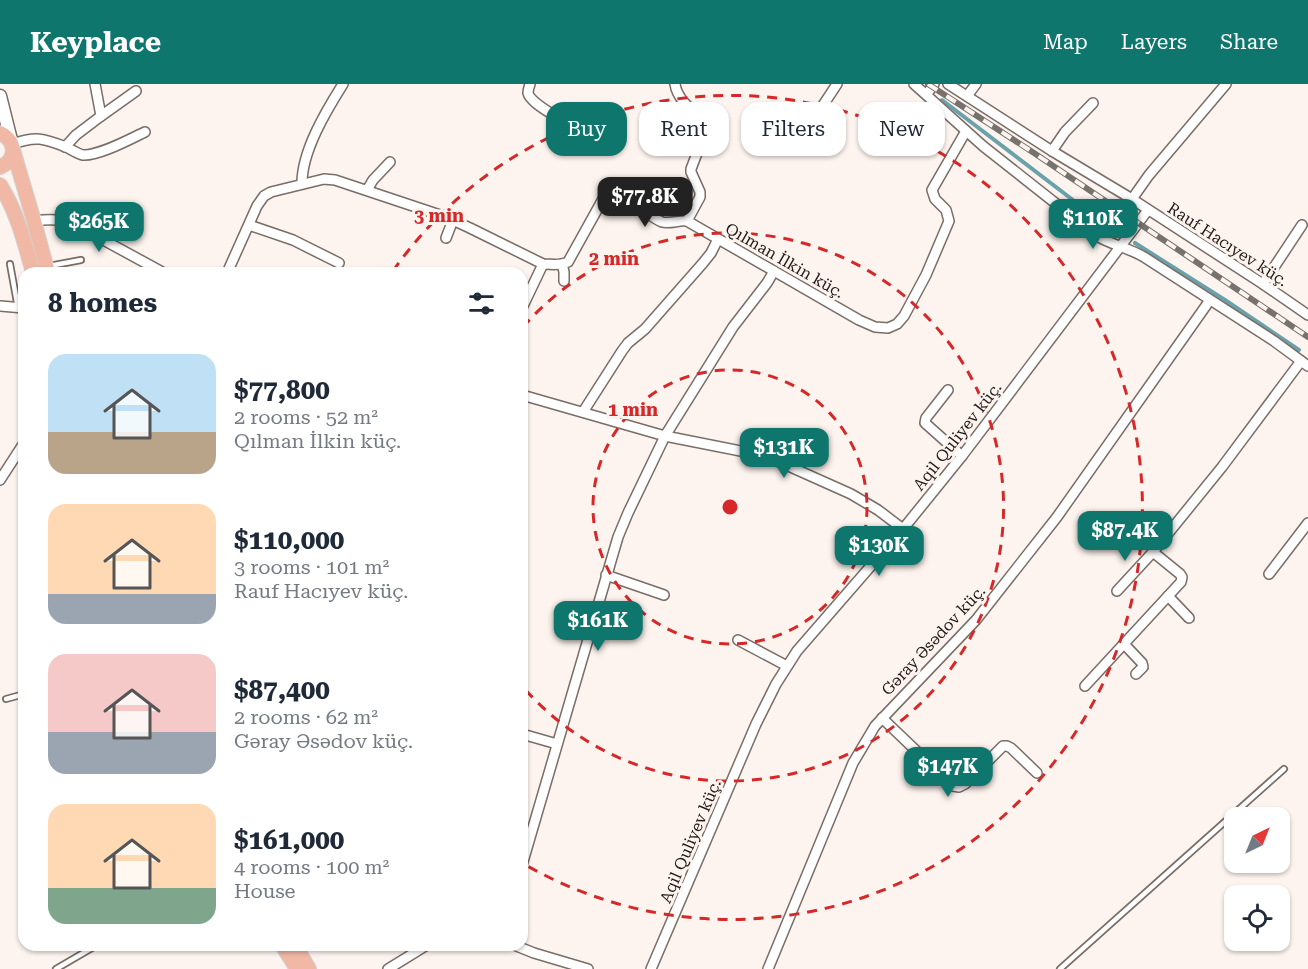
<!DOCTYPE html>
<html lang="en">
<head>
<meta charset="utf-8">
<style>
	:root { --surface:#fff; --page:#f6f6f7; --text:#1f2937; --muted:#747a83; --accent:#0f766e }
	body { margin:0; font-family:"Roboto Serif",serif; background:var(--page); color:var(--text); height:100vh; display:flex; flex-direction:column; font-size:22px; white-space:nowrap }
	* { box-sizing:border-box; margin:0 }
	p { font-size:20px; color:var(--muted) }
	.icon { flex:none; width:33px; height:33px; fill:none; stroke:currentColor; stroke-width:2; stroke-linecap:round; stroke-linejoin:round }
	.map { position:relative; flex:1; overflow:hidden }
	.details { position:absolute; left:18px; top:183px; width:510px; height:684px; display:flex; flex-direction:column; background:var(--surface); border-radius:18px; box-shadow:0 2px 4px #0004 }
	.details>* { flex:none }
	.hud { position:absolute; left:546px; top:18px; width:570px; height:54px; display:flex; gap:12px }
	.needle { width:39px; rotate:43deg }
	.fabs { position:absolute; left:1224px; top:723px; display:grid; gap:12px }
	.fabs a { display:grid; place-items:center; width:66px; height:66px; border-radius:12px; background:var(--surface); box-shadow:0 2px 4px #0004; font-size:30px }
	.price { position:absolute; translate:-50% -51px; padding:0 14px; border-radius:12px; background:var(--accent); color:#fff; font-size:20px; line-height:39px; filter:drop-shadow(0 2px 3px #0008) }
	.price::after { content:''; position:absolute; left:50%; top:36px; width:18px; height:14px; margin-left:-9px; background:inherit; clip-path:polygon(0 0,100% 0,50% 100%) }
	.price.selected { background:#222; color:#fff }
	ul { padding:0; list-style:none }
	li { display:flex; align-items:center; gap:18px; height:150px; padding:0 30px }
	li span { display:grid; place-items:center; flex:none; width:168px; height:120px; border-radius:18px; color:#555 }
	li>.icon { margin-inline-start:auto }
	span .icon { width:72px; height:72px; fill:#fffc; stroke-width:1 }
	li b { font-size:26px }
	h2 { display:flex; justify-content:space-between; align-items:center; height:72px; padding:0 30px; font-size:26px }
	.chip { padding:0 21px; border-radius:18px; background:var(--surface); box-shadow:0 2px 4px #0004; font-size:21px; line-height:54px }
	.chip.selected { background:var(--accent); color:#fff }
	header { display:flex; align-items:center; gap:36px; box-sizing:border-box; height:84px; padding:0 30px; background:var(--accent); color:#fff }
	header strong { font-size:28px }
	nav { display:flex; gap:33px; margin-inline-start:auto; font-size:21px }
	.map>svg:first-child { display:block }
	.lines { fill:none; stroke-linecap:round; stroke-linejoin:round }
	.stream { stroke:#6aa2ac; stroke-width:4 }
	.service-casing { stroke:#7a6c66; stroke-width:8 }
	.minor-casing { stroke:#7a6c66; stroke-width:12 }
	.secondary-casing { stroke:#7a6c66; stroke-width:15 }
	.primary-casing { stroke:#d3d2d1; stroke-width:16 }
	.service { stroke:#fff; stroke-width:4.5 }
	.minor { stroke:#fff; stroke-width:9 }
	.secondary { stroke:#fff; stroke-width:12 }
	.primary { stroke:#f1b8a6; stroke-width:14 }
	.rail-casing { stroke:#78726e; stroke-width:6 }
	.rail { stroke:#fdf4ef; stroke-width:4; stroke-dasharray:11; stroke-linecap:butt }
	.ring { fill:none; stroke:#d62828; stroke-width:3; stroke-dasharray:10 8 }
	.labels { text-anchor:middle; stroke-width:6; stroke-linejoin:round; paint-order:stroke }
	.street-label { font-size:16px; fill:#211c19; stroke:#fdf4ef }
	.centre { fill:#d62828; stroke:#fdf4ef; stroke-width:3 }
	.ring-label { font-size:18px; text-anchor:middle; font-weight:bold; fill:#d62828; stroke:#fdf4ef; stroke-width:6; stroke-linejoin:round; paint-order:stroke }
</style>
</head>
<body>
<header>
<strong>Keyplace</strong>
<nav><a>Map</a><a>Layers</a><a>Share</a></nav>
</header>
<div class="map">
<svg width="1308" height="885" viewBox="0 0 1308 885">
	<rect width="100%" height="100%" fill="#fdf4ef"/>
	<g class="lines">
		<g class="stream">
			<path d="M942,16L1120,152"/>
			<path d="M1135,159L1225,216L1299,266"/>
		</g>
		<defs>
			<g id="service">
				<path d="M10,180L18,224"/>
				<path d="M49,182L81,176"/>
				<path d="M6,615L24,610"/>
				<path d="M56,885L97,861"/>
				<path d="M1060,885L1284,685"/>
			</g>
			<g id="minor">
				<path d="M530,0C529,3 528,6 528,9C530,18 551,29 558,34"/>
				<path d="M675,0C677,16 694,28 705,38L707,43L691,85V88L700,108V113L687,137"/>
				<path d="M914,0L983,62L1097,152C1112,161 1129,164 1144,173L1274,257L1308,282"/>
				<path d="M948,0L1052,67L1132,115L1263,200L1308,231"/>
				<path d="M927,10L934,0"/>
				<path d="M967,12L976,0"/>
				<path d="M101,32L136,7"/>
				<path d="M791,35L808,43L810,41L837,0"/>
				<path d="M12,60C36,52 43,54 66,63C72,66 78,70 83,71C99,72 130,55 145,48"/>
				<path d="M65,63L76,51L101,32L95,0"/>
				<path d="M1052,67L1065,48L1093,19"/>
				<path d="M302,99C302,67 326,27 343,0"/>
				<path d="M367,106L373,96L390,78"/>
				<path d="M1132,115L1149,91L1226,0"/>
				<path d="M34,137C50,135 61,135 76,141L164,189"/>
				<path d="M249,141L293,156L339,179"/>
				<path d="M446,154L453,136"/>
				<path d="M562,180L564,188V197"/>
				<path d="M227,189L257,122L264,112L271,108L324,95L335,96L446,133L470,144L543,180C552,180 560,182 568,178L603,115C621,99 645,132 662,138C670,140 679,136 687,137L859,236L875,243L888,244L897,240L904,232L926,191L949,137L946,126L935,115L932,106L966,47"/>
				<path d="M1263,200L1302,141"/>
				<path d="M0,222L24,224"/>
				<path d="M522,224L543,180"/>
				<path d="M948,306L926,334L925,339L962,372"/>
				<path d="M522,311L665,352L766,372L851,410L878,426L903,445"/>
				<path d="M583,328L622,267L628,259L645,245L703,179L711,169L718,155"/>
				<path d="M0,396L24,359"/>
				<path d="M1269,490L1308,439"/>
				<path d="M606,491L664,511"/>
				<path d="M1117,507L1153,468"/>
				<path d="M1168,512L1189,534"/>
				<path d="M738,556L787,582"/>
				<path d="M1124,560L1142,579L1143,583L1136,590"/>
				<path d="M1085,602L1181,498L1182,493L1180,490L1153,468L1222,383L1301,277"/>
				<path d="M882,634L953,702L959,703L965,700L1003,662H1007L1011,664L1037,689"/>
				<path d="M522,650L557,660"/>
				<path d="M522,781L618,453L628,429L665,352L733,243L767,199L774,187"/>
				<path d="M514,861L534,869L588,885"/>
				<path d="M388,885L427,861"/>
				<path d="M651,885L756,640L776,600L797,567L903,445L962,372L1148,126"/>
				<path d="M768,885L853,679L875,642L976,536L1057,433L1210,216"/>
			</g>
			<path id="secondary" d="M0,12L12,60"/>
			<g id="primary">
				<path d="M0,49C17,57 17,76 0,83"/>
				<path d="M13,66L34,137L48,189"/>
				<path d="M0,101C17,127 25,160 33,189"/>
				<path d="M282,861L297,885"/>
				<path d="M295,861L309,885"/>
			</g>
		</defs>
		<use href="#service" class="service-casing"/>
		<use href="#minor" class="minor-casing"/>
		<use href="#secondary" class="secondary-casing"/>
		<use href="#primary" class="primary-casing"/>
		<use href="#service" class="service"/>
		<use href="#minor" class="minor"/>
		<use href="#secondary" class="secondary"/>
		<use href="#primary" class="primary"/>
		<defs>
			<path id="rail" d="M928,0L1034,69L1308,253"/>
		</defs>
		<use href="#rail" class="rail-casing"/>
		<use href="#rail" class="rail"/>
	</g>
	<g class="ring">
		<circle cx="730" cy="423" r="137"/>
		<path d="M523 243A274 274 0 1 1 523 603"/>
		<path d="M393 187A412 412 0 1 1 524 780"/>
	</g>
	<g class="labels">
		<g class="street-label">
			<text transform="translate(1228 160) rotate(33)" y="6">Rauf Hacıyev küç.</text>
			<text transform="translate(785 176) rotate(30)" y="6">Qılman İlkin küç.</text>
			<text transform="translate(957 352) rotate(-52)" y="6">Aqil Quliyev küç.</text>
			<text transform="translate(933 556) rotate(-47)" y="6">Gəray Əsədov küç.</text>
			<text transform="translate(690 757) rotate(-67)" y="6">Aqil Quliyev küç.</text>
		</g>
	</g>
	<circle cx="730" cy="423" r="9" class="centre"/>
	<g class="ring-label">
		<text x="439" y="138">3 min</text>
		<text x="614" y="181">2 min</text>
		<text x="633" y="332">1 min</text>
	</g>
</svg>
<div class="fabs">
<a><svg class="needle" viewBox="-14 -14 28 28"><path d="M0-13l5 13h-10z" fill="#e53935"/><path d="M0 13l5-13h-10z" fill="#747a83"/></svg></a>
<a><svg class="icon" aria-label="locate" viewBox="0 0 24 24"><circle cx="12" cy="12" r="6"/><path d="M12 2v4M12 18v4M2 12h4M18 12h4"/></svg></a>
</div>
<b class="price selected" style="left:645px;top:144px">$77.8K</b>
<b class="price" style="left:1093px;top:166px">$110K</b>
<b class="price" style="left:99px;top:169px">$265K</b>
<b class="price" style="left:784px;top:395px">$131K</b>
<b class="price" style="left:1125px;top:478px">$87.4K</b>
<b class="price" style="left:879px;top:493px">$130K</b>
<b class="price" style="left:598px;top:568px">$161K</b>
<b class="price" style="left:948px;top:714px">$147K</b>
<div class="hud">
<a class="chip selected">Buy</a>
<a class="chip">Rent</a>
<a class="chip">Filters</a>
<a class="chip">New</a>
</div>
<section class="details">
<h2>8 homes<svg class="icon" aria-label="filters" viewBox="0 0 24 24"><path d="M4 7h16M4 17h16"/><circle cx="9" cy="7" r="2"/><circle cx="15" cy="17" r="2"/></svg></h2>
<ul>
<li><span style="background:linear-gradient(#bfe0f5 65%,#b9a48a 0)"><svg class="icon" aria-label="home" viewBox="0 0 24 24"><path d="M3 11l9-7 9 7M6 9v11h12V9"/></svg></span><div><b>$77,800</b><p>2 rooms · 52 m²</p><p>Qılman İlkin küç.</p></div></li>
<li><span style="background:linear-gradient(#ffd9b3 75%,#9aa5b1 0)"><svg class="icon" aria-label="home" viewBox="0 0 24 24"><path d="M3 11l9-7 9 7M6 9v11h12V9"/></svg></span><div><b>$110,000</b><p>3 rooms · 101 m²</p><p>Rauf Hacıyev küç.</p></div></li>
<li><span style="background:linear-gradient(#f6c9c9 65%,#9aa5b1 0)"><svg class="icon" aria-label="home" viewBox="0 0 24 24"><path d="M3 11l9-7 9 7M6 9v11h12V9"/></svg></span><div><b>$87,400</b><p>2 rooms · 62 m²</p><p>Gəray Əsədov küç.</p></div></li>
<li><span style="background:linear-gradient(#ffd9b3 70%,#7fa58c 0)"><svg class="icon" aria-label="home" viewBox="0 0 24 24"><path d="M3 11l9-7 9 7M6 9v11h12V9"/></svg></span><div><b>$161,000</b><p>4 rooms · 100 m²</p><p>House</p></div></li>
</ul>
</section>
</div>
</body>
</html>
